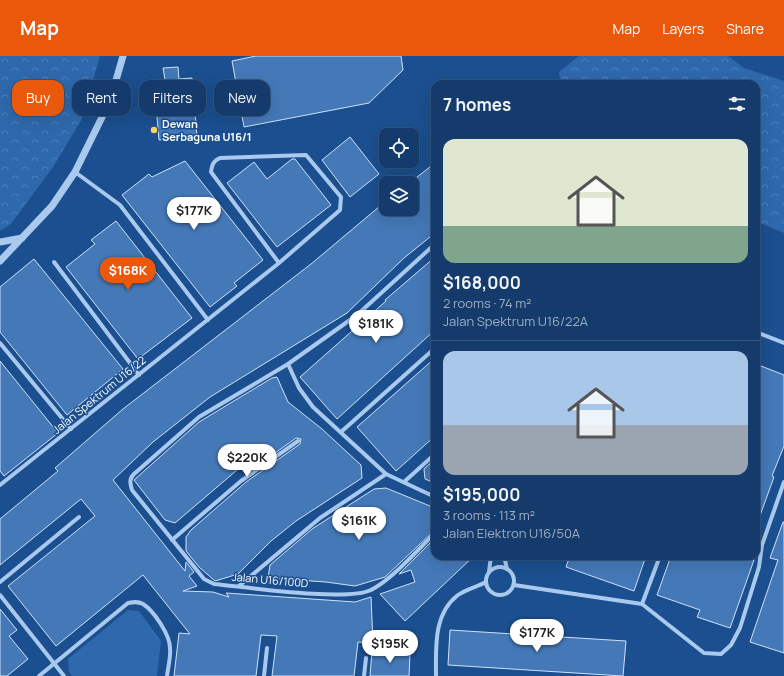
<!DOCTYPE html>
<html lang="en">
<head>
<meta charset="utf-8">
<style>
	:root { --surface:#143b6b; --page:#214673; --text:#f1f3f6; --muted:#9dadc1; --line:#33557e; --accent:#ea580c }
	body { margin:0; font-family:Manrope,sans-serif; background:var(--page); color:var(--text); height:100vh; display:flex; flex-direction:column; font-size:15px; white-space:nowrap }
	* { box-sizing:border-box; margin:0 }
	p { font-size:13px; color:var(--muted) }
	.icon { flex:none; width:22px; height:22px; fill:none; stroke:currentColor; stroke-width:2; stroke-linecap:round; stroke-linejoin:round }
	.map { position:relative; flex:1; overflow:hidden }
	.sheet { position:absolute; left:431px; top:24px; width:329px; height:480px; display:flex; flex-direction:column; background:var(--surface); border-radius:12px; box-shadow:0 4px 16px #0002,0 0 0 1px var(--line) }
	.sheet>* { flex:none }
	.guide { position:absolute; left:12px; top:24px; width:359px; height:36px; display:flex; gap:8px }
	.fabs { position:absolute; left:379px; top:72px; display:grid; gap:8px }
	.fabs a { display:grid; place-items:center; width:40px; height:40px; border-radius:8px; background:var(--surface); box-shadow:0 4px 16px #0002,0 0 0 1px var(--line); font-size:20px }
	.price { position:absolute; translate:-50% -34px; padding:0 9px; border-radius:14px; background:#fff; color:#222; font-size:13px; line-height:26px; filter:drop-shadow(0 1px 2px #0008) }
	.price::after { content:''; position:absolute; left:50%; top:24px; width:12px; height:9px; margin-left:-6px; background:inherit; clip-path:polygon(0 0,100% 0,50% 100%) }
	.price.active { background:var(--accent); color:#fff }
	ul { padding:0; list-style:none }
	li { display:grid; align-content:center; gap:8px; height:212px; padding:0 12px }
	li+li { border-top:1px solid var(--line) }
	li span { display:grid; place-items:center; height:124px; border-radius:12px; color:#555 }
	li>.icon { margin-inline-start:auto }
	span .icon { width:72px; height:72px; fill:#fffc; stroke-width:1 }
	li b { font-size:17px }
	h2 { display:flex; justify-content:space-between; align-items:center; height:48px; padding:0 12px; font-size:17px }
	.pill { padding:0 14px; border-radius:12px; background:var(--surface); box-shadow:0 4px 16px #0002,0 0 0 1px var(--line); font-size:14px; line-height:36px }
	.pill.active { background:var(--accent); color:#fff }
	header { display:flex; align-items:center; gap:24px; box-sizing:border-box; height:56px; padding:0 20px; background:var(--accent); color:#fff }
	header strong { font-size:19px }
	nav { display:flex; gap:22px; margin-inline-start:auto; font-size:14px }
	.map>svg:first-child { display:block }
	.green { fill:#2e69ad }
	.forest { fill:url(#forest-crowns) }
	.building { fill:#4478b7; stroke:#cfe3fa }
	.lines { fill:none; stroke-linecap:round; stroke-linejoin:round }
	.minor { stroke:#a9c9ee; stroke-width:4 }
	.tertiary { stroke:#a9c9ee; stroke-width:7 }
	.poi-dot { fill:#ffd166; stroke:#1b4f8f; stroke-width:1.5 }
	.labels { text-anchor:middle; stroke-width:3; stroke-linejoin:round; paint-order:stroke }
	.poi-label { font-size:11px; font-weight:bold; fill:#fff; stroke:#1b4f8f; text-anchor:start }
	.street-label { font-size:11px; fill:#fff; stroke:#1b4f8f }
</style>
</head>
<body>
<header>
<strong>Map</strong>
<nav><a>Map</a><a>Layers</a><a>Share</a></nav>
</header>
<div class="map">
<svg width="784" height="620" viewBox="0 0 784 620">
	<defs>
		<pattern id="forest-crowns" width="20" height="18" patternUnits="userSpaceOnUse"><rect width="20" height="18" fill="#2e69ad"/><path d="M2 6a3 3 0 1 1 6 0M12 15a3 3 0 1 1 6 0" fill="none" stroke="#4d80b9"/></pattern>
	</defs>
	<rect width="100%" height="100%" fill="#1b4f8f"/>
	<path class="green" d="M128,554L139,555L161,585L157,620H72L69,616L68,603Z"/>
	<g class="forest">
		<path d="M0,0H100L82,63L53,111L11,168L0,175Z"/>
		<path d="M579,0H728L744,12L784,25V177L756,165V28H561L559,16Z"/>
	</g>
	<g class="building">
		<path d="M256,0H401L403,14L369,47L244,71L232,5Z"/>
		<path d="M178,11L179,23L192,22L197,80L159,84L154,26L165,24L163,12Z"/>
		<path d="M350,81L379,118L350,141L322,104Z"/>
		<path d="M292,103H295L331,149L277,191L227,127L254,106L267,123Z"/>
		<path d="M185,105L263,204L234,227L237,230L210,251L122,139L149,118L152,121Z"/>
		<path d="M435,107V177L404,202L347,257L210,341L153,386L113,424L185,515L186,506L194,516L189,520L197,530L183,535L213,536L229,541L226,537L355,546L371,541L373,587L358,586L354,620H272L277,580L261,579L256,620H174L179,577L190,578L143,519L56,590L8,530L95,460L81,443L0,509V463L58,415L55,412L123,353L311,208L386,145V153H412V125Z"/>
		<path d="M116,165L192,262L138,303L66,211L95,188L91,184Z"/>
		<path d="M435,201V274L337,363L300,321L386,245L385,244Z"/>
		<path d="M34,203L123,313L67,359L0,276V231Z"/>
		<path d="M435,302V380L396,415L357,371Z"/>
		<path d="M0,305L58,377L4,420L0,415Z"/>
		<path d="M756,308L784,319V390L772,420L774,421L757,468Z"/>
		<path d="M277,321L288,346L322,373L361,409L362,422L296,465L271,485L238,518L215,525L199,511L186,495V481L191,474L246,426L300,388L301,383L296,382L271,400L264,391L175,467L165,464L134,424L199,366L272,322Z"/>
		<path d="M435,403V427L425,423L424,413Z"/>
		<path d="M386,432L435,452V474L385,521L355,530L326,526L268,522L270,509L312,473L374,433Z"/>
		<path d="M783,466H784V597L750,586L778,504L770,502Z"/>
		<path d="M435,482V500H474L405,565L380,538L415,526L411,514L399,518Z"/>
		<path d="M570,500H646L634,535L566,511Z"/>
		<path d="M671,500H743L754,504L730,572L697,561L700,554L657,539Z"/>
		<path d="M0,553L17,574L9,580L28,603L7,620H0Z"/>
		<path d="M450,574L626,585L623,620L448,609Z"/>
		<path d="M372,595L410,598L409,620H370Z"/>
	</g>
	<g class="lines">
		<g class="minor">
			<path d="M75,116L120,149L208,264"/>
			<path d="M435,188L357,259L288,308L199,361L134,418C129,423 130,427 132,434L204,523L214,528C246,531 346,546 371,534C391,524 418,494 435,477"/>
			<path d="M54,206L139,319"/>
			<path d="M756,276L784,287"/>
			<path d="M0,287L71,373"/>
			<path d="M288,308L299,332L313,351L386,418L435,441"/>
			<path d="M341,376L435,292"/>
			<path d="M404,426L435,398"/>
			<path d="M0,429L279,207L340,154L341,141L306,99L220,102C213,105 212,109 211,116L279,207"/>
			<path d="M172,484L241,425L298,385"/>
			<path d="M504,500L507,513"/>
			<circle cx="500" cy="525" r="14"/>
			<path d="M489,516L491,500"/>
			<path d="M0,526L79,461"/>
			<path d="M514,529L642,548L704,597L721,598L731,589L740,572L759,511L762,489L784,426"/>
			<path d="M239,530L320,462L386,418"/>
			<path d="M0,539L64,620"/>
			<path d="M642,548L660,500"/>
			<path d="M39,620L128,547C133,546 138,545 143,548C154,555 170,579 170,592C171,601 168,611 167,620"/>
			<path d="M264,620L267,592"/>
			<path d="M364,620L366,602"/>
			<path d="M436,620C436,592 433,558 458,539C466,533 477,531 486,526"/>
		</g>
		<g class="tertiary">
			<path d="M0,186L22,182"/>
			<path d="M0,205L52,150L75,116L110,45L123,0"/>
		</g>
	</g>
	<circle class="poi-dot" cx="154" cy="74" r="4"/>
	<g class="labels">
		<g class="poi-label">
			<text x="162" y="72">Dewan<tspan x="162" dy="13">Serbaguna U16/1</tspan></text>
		</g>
		<g class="street-label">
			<text transform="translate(99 339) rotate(-39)" y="4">Jalan Spektrum U16/22</text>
			<text transform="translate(270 524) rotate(5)" y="4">Jalan U16/100D</text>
		</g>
	</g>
</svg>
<div class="fabs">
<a><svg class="icon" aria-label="locate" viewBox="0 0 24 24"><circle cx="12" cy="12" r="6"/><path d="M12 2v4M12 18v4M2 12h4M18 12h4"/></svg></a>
<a><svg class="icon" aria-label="layers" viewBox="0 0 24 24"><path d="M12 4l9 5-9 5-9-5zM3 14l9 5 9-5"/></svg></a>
</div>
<b class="price" style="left:194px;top:175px">$177K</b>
<b class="price active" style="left:128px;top:235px">$168K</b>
<b class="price" style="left:376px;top:288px">$181K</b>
<b class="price" style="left:247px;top:422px">$220K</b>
<b class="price" style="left:359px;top:485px">$161K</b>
<b class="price" style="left:537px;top:597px">$177K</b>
<b class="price" style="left:390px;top:608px">$195K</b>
<div class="guide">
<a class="pill active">Buy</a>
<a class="pill">Rent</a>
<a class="pill">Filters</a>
<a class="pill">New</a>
</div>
<section class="sheet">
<h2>7 homes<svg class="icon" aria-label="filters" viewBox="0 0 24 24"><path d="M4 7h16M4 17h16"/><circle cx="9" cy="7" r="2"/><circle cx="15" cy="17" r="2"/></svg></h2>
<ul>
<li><span style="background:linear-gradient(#dfe7d0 70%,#7fa58c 0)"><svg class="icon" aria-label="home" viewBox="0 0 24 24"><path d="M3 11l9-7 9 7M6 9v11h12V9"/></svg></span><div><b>$168,000</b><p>2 rooms · 74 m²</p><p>Jalan Spektrum U16/22A</p></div></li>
<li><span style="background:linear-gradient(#a9c7e8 60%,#9aa5b1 0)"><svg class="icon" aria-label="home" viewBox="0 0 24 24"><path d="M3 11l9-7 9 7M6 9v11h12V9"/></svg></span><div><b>$195,000</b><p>3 rooms · 113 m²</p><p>Jalan Elektron U16/50A</p></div></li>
</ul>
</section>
</div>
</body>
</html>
